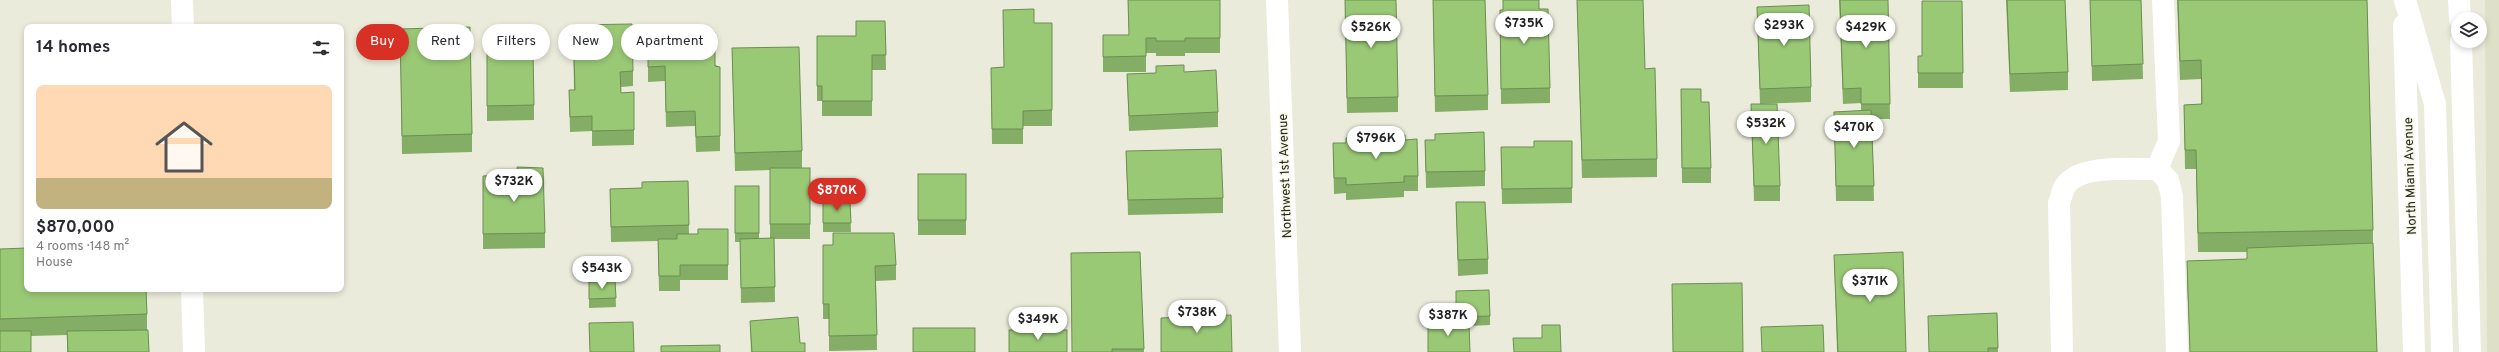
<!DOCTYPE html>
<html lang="en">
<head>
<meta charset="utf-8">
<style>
	:root { --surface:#fff; --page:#f2f2f3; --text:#2b2b33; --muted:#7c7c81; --accent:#d93025 }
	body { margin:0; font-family:Overpass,sans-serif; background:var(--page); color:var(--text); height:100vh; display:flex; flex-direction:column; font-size:15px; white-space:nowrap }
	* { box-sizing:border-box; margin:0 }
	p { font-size:13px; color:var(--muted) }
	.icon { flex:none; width:22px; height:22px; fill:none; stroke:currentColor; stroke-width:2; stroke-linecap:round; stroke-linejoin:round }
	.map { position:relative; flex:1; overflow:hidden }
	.sheet { position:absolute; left:24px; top:24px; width:320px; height:268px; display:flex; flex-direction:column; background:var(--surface); border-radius:8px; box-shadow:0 2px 6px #0003 }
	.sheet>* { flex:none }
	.banner { position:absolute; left:356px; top:24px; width:380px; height:36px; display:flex; gap:8px }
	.buttons { position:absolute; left:2451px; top:12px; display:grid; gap:8px }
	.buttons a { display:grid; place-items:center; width:36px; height:36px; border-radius:50%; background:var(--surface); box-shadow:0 2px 6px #0003; font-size:20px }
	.price { position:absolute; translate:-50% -34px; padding:0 9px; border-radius:14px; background:#fff; color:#222; font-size:13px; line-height:26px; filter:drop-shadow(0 1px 2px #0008) }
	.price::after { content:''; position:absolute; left:50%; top:24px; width:12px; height:9px; margin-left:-6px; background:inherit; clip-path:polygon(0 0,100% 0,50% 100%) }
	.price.on { background:var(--accent); color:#fff }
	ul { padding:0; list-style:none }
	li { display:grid; align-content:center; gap:8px; height:212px; padding:0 12px }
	li span { display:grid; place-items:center; height:124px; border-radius:8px; color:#555 }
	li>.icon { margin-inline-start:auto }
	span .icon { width:72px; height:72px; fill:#fffc; stroke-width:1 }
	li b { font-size:17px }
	h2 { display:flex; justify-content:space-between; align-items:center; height:48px; padding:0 12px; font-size:17px }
	.chip { padding:0 14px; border-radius:18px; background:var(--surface); box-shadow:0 2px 6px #0003; font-size:14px; line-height:36px }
	.chip.on { background:var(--accent); color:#fff }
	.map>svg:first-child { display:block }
	.built { fill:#dee0c8 }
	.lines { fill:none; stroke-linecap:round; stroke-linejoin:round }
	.minor { stroke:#fff; stroke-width:22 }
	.major { stroke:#fff; stroke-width:22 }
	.wall { fill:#84ad65 }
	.building { fill:#9ac976; stroke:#6c8d53 }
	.labels { text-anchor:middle; stroke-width:3; stroke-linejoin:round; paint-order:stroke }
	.street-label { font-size:13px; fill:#282822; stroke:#f7f8e8 }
</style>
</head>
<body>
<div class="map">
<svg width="2499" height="352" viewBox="0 0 2499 352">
	<rect width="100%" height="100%" fill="#eaebda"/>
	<path class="built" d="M2485,0H2499V352H2487Z"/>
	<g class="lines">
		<g class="minor">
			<path d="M182,0L183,27"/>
			<path d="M1277,0L1290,352"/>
			<path d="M2157,169L2169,141L2163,0"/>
			<path d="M192,289L194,352"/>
			<path d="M2062,352L2059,203C2061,198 2062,192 2064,188C2077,163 2132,170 2157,169L2168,180L2172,197L2177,352"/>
		</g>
		<g class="major">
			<path d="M2405,0L2435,104L2442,352"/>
			<path d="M2459,0L2460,19"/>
			<path d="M2404,25L2414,352"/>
			<path d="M2461,41L2470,352"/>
		</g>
	</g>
	<g class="wall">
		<path d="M1128,0H1220V53H1185V56H1156V53H1146V72H1103V35H1129Z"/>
		<path d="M1345,0L1398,97V112L1347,113Z"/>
		<path d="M1433,0L1488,95V110L1435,112Z"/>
		<path d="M1577,0L1645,69L1657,159V177L1582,178Z"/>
		<path d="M1839,0H1888L1890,119H1872L1874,201H1836L1834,112L1861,111V103L1843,104Z"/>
		<path d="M2006,0H2065L2068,72V90L2010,92Z"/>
		<path d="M2090,0H2141L2143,79L2092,81Z"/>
		<path d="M2177,0H2367L2373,230V249L2377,352H2190L2187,280V261L2247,259V252H2198L2196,169H2185L2184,105L2201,104V79L2180,80Z"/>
		<path d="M1962,1L1963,88H1918V56H1922Z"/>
		<path d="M1757,7L1811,87V102L1760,104Z"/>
		<path d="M1539,9L1550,88V103L1501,104L1500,10Z"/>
		<path d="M885,21L886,70H872V116H822V101H817V36H856Z"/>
		<path d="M1034,23H1052V126H1023V144H992L991,68L1004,67Z"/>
		<path d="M573,25L633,71V86L621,87V93L634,92V145L592,146V131L570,132L569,90H574Z"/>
		<path d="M400,29L472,134V152L402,154Z"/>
		<path d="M652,38L720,67V151L696,152L695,126L666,127L665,81L648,82V43H652Z"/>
		<path d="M487,40L509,52L534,105V120L487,121Z"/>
		<path d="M732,48L802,151V168H810V239H774L775,302L741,303L740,242H735V186H759V238H770V170L735,171Z"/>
		<path d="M1156,66L1184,72L1218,112V127L1129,131L1127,74L1156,73Z"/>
		<path d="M1681,89L1711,168V183H1682Z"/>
		<path d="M1751,104L1780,186V201H1754Z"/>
		<path d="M1346,138L1405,140L1418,176V191H1404V197L1346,200V193L1334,194L1333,143H1346Z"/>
		<path d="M1425,140L1485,171V186L1426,188Z"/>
		<path d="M1572,141V203L1502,204L1501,147H1534Z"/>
		<path d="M1126,151L1223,198V213L1128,215Z"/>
		<path d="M517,167L545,233V248L483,249V176L517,175Z"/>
		<rect x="918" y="174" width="48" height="61"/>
		<path d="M688,181L689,234H698L728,229V280H680V291H659L658,241L611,242L610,189L642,188Z"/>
		<path d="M823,201H850L851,232H823Z"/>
		<path d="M1456,202L1488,259V274L1458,276Z"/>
		<path d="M823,245L896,265V280L876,281L877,350L829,351V319H823Z"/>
		<path d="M0,249L147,314V330L149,352H67V335L31,336L0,352Z"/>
		<path d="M1140,252L1144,352H1072Z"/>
		<path d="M1834,255L1906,352H1837Z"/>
		<path d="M615,281L616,307L589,308V282Z"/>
		<path d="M1456,291L1490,316V325L1469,326L1449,325H1456Z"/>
		<path d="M1997,313L1998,352H1929Z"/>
		<path d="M750,321L800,343L805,352H751Z"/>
	</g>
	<g class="building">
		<path d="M1128,0H1220V38H1185V41H1156V38H1146V56L1103,57V35H1129Z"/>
		<path d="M1345,0H1396L1398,97L1347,98Z"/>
		<path d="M1433,0H1485L1488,95L1435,96Z"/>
		<path d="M1503,0H1539V9H1548L1550,88L1501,89L1500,10H1503Z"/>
		<path d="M1577,0H1643L1645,69L1655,68L1657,159L1582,160Z"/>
		<path d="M1840,0H1888L1890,104H1861V88L1843,89Z"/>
		<path d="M2007,0H2065L2068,72L2010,74Z"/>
		<path d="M2090,0H2141L2143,64L2092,66Z"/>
		<path d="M2178,0H2367L2373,230L2198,233L2196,150H2185L2184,105L2202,104L2201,60L2180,61Z"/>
		<path d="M1922,1H1962L1963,73H1918V56H1922Z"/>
		<path d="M1809,5L1811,87L1760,89L1757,7Z"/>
		<path d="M1034,9V23H1052V110L1023,111V129H992L991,68L1004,67L1003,10Z"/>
		<path d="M856,21H885L886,55H872V101H822V86H817V36H856Z"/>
		<path d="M632,24L633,71L620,72L621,93L634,92V130L592,131V116L570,117L569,90H575L573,25Z"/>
		<path d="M470,27L472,134L402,136L400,29Z"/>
		<path d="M715,32V66L720,67V136L696,137L695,111L666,112L665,66L648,67V43H653L652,38H665V33Z"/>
		<path d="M487,40H509V52H533L534,105L487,106Z"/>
		<path d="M799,47L802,151L735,153L732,48Z"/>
		<path d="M1184,65V72L1216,70L1218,112L1129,116L1127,74L1156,73V66Z"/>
		<path d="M1681,89H1701V102H1709L1711,168H1682Z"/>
		<path d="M1751,104H1777L1780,186H1754Z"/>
		<path d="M1871,110L1874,186H1836L1834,112Z"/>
		<path d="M1484,132L1485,171L1426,172L1425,140H1435V134Z"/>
		<path d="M1405,135V140L1417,139L1418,176H1404V182L1346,185V178H1334L1333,143H1346V138Z"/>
		<path d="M1534,141H1572V188L1502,189L1501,147H1534Z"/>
		<path d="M1221,149L1223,198L1128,200L1126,151Z"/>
		<path d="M517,167L543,168L545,233L483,234V176L518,175Z"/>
		<rect x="770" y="168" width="40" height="56"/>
		<rect x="918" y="174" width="48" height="46"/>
		<path d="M688,181L689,225L611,227L610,189L642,188V182Z"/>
		<rect x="735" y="186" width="24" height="47"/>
		<path d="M823,201H850L851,223H823Z"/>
		<path d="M1456,202H1485L1488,259L1458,260Z"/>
		<path d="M698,229H728V265H680V276H659L658,239H677V234H698Z"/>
		<path d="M833,233H894L896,265L875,266L877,335L829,336V304H823V245H833Z"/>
		<path d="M774,238L775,287L741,288L740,239Z"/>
		<path d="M2373,243L2377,352H2190L2187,261L2247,259V248Z"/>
		<path d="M27,248V289H146L147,314L0,319V249Z"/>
		<path d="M1140,252L1144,349H1112V352H1072L1071,253Z"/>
		<path d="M1903,252L1906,352H1838L1834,255Z"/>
		<path d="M615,281L616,298L589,299V282Z"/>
		<path d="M1742,283L1743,352H1673L1672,284Z"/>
		<path d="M1489,290L1490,316L1456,317V291Z"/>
		<path d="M1997,313L1998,348H1988V352H1929L1928,316Z"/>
		<path d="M1231,315L1232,352H1161V318Z"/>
		<path d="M798,317L800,343H805V352H752L750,321Z"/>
		<path d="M1428,318H1449V325H1469L1470,352H1428Z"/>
		<path d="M633,322L634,352H590L589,323Z"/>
		<path d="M1542,325H1560L1561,352H1514L1513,338H1542Z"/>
		<path d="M1823,325L1824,352H1762L1761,327Z"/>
		<rect x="913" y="328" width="62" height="24"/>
		<path d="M148,330L149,352H68L67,331Z"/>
		<rect x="1009" y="330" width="58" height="22"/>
		<rect x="0" y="331" width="31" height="21"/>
		<path d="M720,345V352H661V346Z"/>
	</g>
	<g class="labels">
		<g class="street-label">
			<text transform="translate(1284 176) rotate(-92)" y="5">Northwest 1st Avenue</text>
			<text transform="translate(2409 176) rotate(-92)" y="5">North Miami Avenue</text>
		</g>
	</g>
</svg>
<div class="buttons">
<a><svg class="icon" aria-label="layers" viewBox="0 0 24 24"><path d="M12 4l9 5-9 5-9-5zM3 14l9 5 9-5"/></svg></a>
</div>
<b class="price" style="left:1524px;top:45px">$735K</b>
<b class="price" style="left:1784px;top:47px">$293K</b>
<b class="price" style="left:1371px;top:49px">$526K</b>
<b class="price" style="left:1866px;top:49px">$429K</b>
<b class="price" style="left:1766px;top:145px">$532K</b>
<b class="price" style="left:1854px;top:149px">$470K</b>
<b class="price" style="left:1376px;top:160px">$796K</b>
<b class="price" style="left:514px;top:203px">$732K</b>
<b class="price on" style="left:837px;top:212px">$870K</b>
<b class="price" style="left:602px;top:290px">$543K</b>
<b class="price" style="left:1870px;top:303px">$371K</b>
<b class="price" style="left:1197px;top:334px">$738K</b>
<b class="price" style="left:1448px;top:337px">$387K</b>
<b class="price" style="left:1038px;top:341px">$349K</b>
<div class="banner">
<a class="chip on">Buy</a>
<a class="chip">Rent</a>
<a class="chip">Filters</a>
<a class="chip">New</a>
<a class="chip">Apartment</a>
</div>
<section class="sheet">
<h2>14 homes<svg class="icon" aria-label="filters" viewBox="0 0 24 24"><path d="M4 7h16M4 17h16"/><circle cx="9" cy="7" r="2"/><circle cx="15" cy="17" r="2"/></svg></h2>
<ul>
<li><span style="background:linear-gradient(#ffd9b3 75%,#c2b280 0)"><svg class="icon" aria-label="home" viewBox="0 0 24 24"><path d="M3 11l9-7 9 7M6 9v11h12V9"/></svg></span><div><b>$870,000</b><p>4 rooms · 148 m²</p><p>House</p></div></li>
</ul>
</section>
</div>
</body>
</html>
